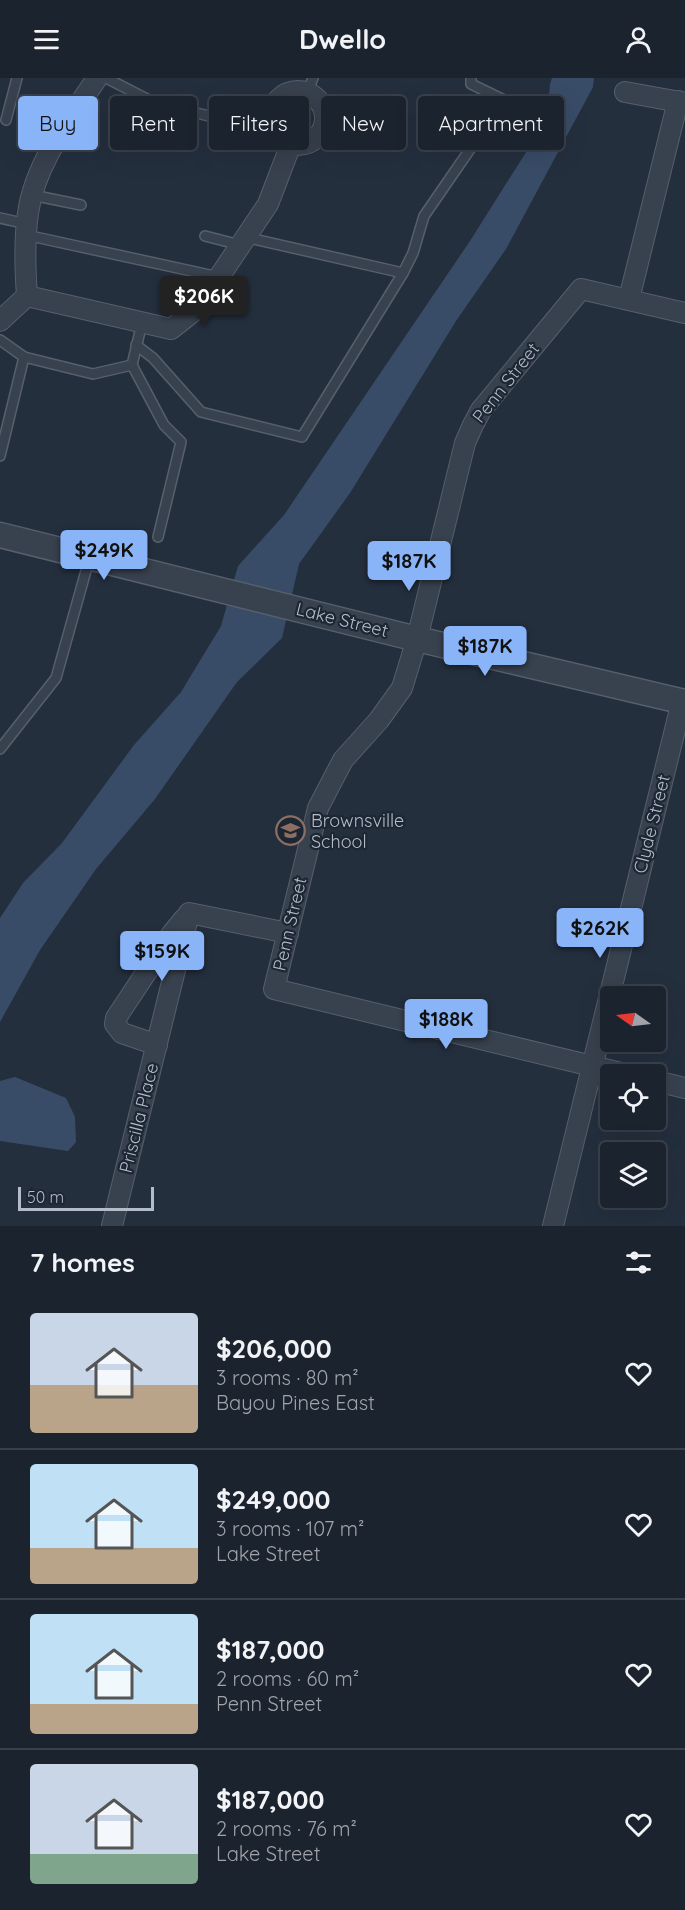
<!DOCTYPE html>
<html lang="en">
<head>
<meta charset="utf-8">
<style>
	:root { --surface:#1b232e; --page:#282f3a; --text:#f1f3f6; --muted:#a0a4aa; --line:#39404a; --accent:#8ab4f8 }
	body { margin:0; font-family:Quicksand,sans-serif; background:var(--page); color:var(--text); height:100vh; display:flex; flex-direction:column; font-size:22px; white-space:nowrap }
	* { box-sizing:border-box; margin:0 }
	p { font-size:20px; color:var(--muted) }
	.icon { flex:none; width:33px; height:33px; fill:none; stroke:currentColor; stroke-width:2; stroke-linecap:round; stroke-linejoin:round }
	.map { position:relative; height:1148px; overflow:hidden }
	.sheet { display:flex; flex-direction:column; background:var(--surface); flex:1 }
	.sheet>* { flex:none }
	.banner { position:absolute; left:18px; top:18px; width:650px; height:54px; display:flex; gap:12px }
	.needle { width:39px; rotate:284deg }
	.controls { position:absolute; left:600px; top:908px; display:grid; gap:12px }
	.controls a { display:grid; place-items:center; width:66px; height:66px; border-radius:6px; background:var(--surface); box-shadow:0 6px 24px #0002,0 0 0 2px var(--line); font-size:30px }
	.scale { position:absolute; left:18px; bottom:15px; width:136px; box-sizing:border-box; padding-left:6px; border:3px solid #b4bcc9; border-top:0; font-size:16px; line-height:21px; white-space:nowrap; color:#b4bcc9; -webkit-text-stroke:4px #1d2633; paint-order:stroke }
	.price { position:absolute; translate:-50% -51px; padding:0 14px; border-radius:6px; background:var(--accent); color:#111; font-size:20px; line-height:39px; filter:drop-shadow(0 2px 3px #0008) }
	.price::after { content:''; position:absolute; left:50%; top:36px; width:18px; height:14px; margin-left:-9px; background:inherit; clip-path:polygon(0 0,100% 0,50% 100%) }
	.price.current { background:#222; color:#fff }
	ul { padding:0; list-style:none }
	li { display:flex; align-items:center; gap:18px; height:150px; padding:0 30px }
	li+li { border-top:2px solid var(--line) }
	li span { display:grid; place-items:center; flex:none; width:168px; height:120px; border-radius:6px; color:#555 }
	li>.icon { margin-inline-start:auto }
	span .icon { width:72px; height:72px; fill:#fffc; stroke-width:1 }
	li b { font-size:26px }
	h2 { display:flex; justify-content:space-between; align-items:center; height:72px; padding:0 30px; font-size:26px }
	.chip { padding:0 21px; border-radius:6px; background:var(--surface); box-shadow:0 6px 24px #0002,0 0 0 2px var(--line); font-size:21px; line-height:54px }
	.chip.current { background:var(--accent); color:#111 }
	header { display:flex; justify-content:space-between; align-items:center; height:78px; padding:0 30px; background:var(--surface); font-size:27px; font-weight:800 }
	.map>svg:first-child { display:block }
	.water { fill:#394c67 }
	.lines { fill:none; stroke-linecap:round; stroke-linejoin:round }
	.service-casing { stroke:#565f6c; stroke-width:12 }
	.minor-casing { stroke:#565f6c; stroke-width:22 }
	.tertiary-casing { stroke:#565f6c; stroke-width:27 }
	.service { stroke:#38414e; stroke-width:9 }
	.minor { stroke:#38414e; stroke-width:20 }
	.tertiary { stroke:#38414e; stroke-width:24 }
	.labels { text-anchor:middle; stroke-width:4.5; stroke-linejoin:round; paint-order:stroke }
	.street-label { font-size:18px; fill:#b4bcc9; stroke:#1d2633 }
	.poi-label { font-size:18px; fill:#b4bcc9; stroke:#1d2633; text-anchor:start }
</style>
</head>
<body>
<header><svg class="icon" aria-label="menu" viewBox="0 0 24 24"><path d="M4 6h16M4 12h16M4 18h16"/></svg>Dwello<svg class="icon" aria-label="person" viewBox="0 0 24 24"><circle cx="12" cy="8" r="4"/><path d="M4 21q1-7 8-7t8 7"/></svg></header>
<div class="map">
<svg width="685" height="1148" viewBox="0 0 685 1148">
	<rect width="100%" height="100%" fill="#242f3e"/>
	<g class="water">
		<path d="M552,0H594L593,9L506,171L456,243L350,415L299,486L282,560L237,604L155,721L96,791L40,872L0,944V840L23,805L62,765L134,667L181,614L221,548L238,488L284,437L470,163L547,41L550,6Z"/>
		<path d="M15,999L66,1020L75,1039L76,1064L68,1073L0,1063V1003Z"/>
	</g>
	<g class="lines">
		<defs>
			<g id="service">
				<path d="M106,0L155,25L263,51L272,45"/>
				<path d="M307,15L313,0"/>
				<path d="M6,42L17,0"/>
				<path d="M32,117L81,127"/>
				<path d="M0,140L27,146"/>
				<path d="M26,157L219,199"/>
				<path d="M205,158L240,167"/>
				<path d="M403,195L413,175L424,138L504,22L471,6V0"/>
				<path d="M0,262L24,279L0,378"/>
				<path d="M136,267L153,280L201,334L302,359L403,195L245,159"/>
				<path d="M24,279L93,296L132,287L164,347L181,364L158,459"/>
				<path d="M132,287L142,245"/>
				<path d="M0,671L56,600L89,482"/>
			</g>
			<g id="minor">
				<circle cx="298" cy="40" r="27"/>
				<path d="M625,14L685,25"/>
				<path d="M27,218C25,191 24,163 28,135C35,85 70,41 97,0"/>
				<path d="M629,221L678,23"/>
				<path d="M0,243L27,218L171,251L199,229L268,126L291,66"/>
				<path d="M157,967L122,955L115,946L116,940L171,857L184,841"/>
				<path d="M625,996L274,911L318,730L343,682L379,642L402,610L417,561L465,365L473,347L481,332L581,211L685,235"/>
				<path d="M656,1003L685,1010"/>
				<path d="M112,1148L189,835L288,855"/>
				<path d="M553,1148L682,623"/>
			</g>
			<path id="tertiary" d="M0,457L417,561L685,624"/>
		</defs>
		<use href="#service" class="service-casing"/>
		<use href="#minor" class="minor-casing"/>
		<use href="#tertiary" class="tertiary-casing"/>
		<use href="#service" class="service"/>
		<use href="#minor" class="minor"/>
		<use href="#tertiary" class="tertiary"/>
	</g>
	<defs>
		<symbol id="school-ring" viewBox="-11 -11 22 22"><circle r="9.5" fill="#1d2633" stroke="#8d6e63" stroke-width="1.5"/><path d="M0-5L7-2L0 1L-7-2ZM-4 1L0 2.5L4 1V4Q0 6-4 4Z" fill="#8d6e63"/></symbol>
	</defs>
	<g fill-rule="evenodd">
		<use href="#school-ring" x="274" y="736" width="33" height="33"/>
	</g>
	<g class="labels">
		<g class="street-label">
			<text transform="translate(506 305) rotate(-52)" y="6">Penn Street</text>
			<text transform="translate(342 542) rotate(14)" y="6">Lake Street</text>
			<text transform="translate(652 746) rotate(-76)" y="6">Clyde Street</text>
			<text transform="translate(290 846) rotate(-77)" y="6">Penn Street</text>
			<text transform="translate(139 1040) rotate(-76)" y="6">Priscilla Place</text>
		</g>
		<g class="poi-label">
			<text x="311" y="749">Brownsville<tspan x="311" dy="21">School</tspan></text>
		</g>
	</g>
</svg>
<div class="controls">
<a><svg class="needle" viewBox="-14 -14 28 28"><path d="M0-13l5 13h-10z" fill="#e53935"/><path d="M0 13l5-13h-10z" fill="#a0a4aa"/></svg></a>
<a><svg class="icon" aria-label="locate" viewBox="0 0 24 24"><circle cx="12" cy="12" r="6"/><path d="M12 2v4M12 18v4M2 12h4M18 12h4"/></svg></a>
<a><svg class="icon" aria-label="layers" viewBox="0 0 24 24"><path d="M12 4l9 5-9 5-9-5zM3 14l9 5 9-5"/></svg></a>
</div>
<div class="scale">50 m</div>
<b class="price current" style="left:204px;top:249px">$206K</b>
<b class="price" style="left:104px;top:503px">$249K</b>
<b class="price" style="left:409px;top:514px">$187K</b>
<b class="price" style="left:485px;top:599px">$187K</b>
<b class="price" style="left:600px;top:881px">$262K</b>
<b class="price" style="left:162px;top:904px">$159K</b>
<b class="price" style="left:446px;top:972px">$188K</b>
<div class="banner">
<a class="chip current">Buy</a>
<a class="chip">Rent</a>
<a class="chip">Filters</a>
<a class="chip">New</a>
<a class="chip">Apartment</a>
</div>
</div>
<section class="sheet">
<h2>7 homes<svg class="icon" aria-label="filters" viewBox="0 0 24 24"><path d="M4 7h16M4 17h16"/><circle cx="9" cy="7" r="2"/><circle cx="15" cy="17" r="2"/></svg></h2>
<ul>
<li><span style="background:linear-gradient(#c9d6e8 60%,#b9a48a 0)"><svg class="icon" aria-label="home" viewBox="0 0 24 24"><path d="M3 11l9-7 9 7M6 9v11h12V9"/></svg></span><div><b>$206,000</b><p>3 rooms · 80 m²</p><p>Bayou Pines East</p></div><svg class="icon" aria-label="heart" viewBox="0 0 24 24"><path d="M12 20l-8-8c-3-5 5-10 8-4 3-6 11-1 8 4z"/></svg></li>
<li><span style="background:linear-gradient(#bfe0f5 70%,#b9a48a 0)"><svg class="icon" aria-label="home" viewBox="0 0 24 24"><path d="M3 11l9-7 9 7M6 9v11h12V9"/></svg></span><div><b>$249,000</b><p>3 rooms · 107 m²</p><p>Lake Street</p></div><svg class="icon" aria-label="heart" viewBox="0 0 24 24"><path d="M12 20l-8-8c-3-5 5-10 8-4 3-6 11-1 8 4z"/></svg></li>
<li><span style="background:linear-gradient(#bfe0f5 75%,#b9a48a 0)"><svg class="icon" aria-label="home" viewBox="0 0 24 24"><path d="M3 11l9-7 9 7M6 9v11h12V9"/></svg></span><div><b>$187,000</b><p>2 rooms · 60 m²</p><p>Penn Street</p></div><svg class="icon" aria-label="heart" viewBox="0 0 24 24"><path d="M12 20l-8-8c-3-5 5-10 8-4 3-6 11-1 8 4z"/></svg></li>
<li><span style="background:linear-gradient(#c9d6e8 75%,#7fa58c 0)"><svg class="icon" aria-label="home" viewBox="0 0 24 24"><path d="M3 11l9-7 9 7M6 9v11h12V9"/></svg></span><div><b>$187,000</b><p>2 rooms · 76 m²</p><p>Lake Street</p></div><svg class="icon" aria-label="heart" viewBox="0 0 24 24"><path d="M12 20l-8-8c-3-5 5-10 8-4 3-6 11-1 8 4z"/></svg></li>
</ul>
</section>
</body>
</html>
